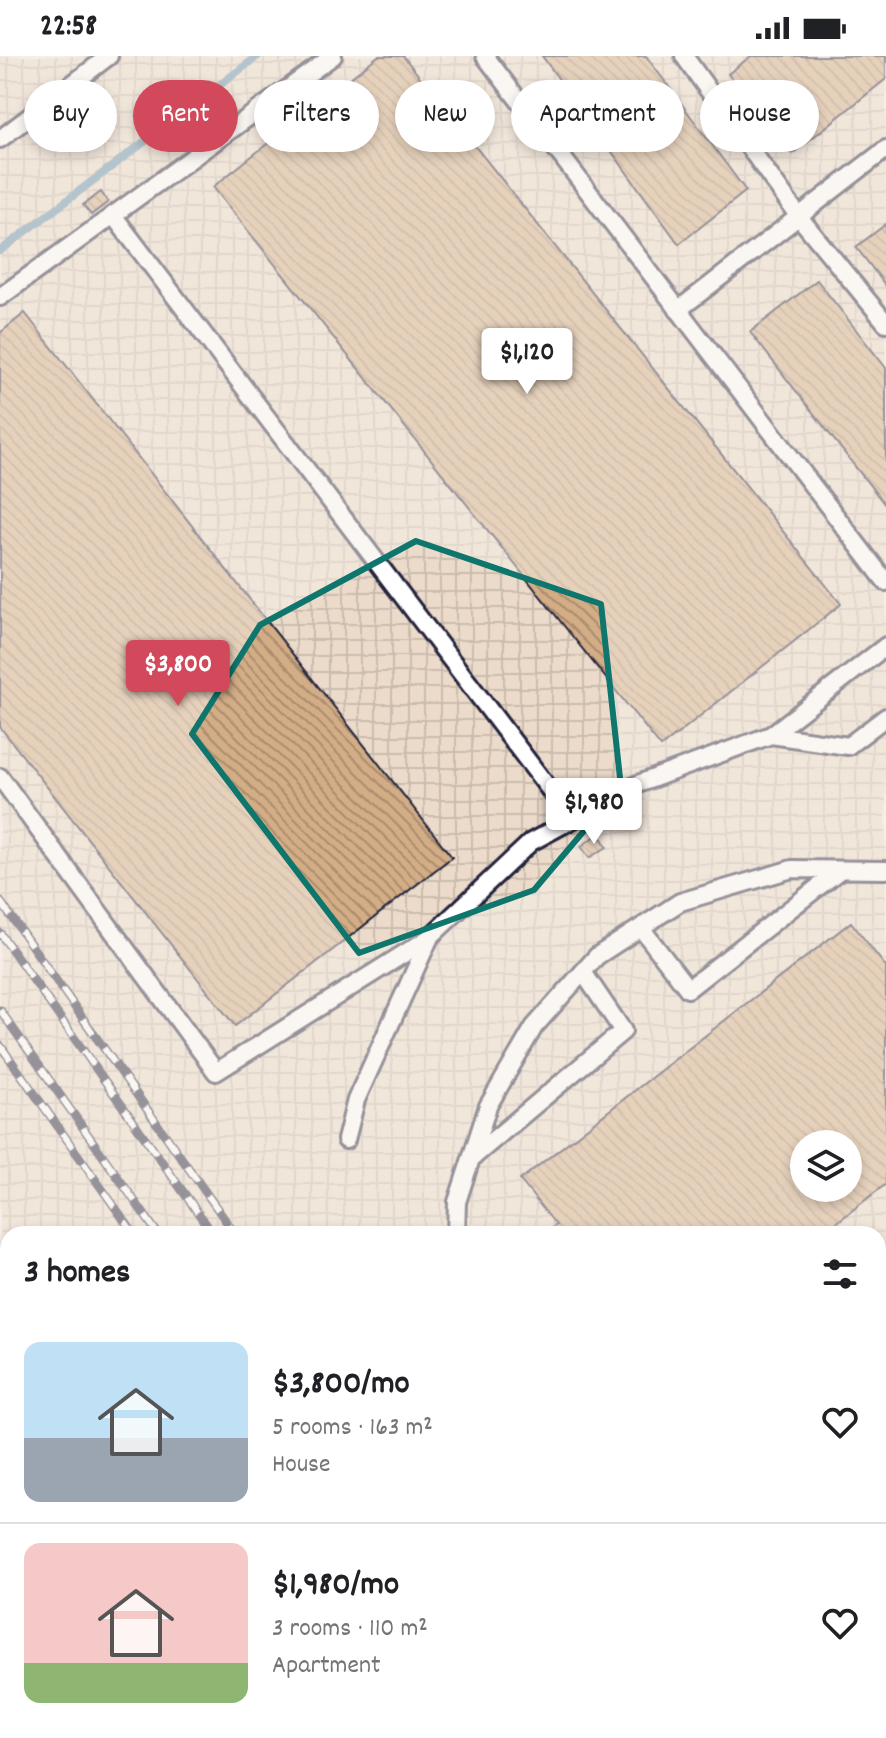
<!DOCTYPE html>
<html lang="en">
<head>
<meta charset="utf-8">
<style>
	:root { --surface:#fff; --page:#f2f2f2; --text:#202124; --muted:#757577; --line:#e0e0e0; --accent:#d1495b }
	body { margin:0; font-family:Dekko,sans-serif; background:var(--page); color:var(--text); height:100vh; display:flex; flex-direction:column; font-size:30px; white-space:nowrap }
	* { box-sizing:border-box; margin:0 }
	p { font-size:26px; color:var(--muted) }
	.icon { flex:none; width:44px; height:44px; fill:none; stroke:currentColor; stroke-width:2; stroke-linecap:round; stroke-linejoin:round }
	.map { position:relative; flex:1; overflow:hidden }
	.panel { position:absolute; left:0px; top:1170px; width:886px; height:512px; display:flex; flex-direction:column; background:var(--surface); border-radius:24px 24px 0 0; box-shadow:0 4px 12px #0003 }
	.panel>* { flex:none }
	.hud { position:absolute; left:24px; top:24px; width:838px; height:72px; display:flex; gap:16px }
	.tools { position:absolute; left:790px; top:1074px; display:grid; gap:16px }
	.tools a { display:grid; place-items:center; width:72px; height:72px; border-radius:50%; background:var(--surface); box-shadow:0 4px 12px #0003; font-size:40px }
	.price { position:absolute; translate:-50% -68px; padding:0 18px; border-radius:8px; background:#fff; color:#222; font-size:26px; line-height:52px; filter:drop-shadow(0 2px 4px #0008) }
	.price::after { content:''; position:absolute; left:50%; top:48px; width:24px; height:18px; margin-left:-12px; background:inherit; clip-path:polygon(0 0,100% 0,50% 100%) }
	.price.active { background:var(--accent); color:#fff }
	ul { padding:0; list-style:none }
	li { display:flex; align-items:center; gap:24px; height:200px; padding:0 24px }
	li+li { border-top:2px solid var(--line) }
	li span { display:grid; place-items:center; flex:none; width:224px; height:160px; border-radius:16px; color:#555 }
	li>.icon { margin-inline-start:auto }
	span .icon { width:96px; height:96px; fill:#fffc; stroke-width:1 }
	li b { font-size:34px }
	h2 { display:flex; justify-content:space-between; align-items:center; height:96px; padding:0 24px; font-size:34px }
	.tag { padding:0 28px; border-radius:36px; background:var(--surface); box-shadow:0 4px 12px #0003; font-size:28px; line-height:72px }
	.tag.active { background:var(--accent); color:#fff }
	.status { display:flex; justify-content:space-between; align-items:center; height:56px; padding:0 40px; background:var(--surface); direction:ltr }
	.status svg { height:22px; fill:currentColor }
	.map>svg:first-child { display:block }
	.industrial { fill:url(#industrial-grid); fill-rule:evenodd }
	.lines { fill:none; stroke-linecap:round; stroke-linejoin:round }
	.stream { stroke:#6591aa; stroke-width:8 }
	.building { fill:url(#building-back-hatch); stroke:#22223b; stroke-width:2; fill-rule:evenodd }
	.service-casing { stroke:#22223b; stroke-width:22 }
	.service { stroke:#fff; stroke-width:16 }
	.rail-casing { stroke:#22223b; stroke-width:9 }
	.rail { stroke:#fff; stroke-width:6; stroke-dasharray:18; stroke-linecap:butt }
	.marked { fill:none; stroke:#0f766e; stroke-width:6; stroke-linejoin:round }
</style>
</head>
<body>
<div class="status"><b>22:58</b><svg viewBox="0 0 49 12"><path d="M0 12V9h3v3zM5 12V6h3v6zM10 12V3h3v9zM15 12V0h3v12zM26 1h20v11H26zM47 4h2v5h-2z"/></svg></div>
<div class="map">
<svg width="886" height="1682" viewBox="0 0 886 1682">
	<defs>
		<pattern id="industrial-grid" width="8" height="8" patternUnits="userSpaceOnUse" patternTransform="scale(2)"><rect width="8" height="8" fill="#ecdbca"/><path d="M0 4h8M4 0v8" fill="none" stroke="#cabcae"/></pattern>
		<pattern id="building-back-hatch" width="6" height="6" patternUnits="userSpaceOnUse" patternTransform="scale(2)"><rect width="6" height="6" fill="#d3ad85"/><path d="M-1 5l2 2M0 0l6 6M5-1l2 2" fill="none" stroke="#ab8c6e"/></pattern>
	</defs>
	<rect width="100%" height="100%" fill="#f6efe7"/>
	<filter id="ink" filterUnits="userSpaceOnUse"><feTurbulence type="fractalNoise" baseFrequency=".0125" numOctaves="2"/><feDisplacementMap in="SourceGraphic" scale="16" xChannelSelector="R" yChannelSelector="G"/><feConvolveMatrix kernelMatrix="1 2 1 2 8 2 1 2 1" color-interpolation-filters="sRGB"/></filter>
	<g filter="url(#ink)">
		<path class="industrial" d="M0,0H886V1682H0ZM804,1088H848V1132H804ZM8,1178H878V1674H8Z"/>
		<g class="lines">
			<path class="stream" d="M0,195L258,0"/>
		</g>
		<g class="building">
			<path d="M378,0H403L841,548L661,691L213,131Z"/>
			<path d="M542,0H646L746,135L679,188Z"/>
			<path d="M751,0H886V23L792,98L728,18Z"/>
			<path d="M101,136L108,146L91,159L83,149Z"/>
			<path d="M886,168V230L856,191Z"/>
			<path d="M817,224L886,312V450L750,276Z"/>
			<path d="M25,257L452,801L235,970L0,671V277Z"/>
			<path d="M599,778L607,791L589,802L581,790Z"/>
			<path d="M851,866L886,911V1128L822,1178H545L556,1169L520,1124ZM804,1088H848V1132H804Z"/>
			<path d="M3,1413L8,1420V1674H23L12,1682H0V1415Z"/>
			<path d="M878,1498L886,1508V1682H746L740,1674H878Z"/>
			<path d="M115,1674H368L374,1682H111Z"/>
		</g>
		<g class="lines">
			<defs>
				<g id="service">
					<path d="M485,0L886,526"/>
					<path d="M684,0L799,161L886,267"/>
					<path d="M0,83L109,0"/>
					<path d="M113,159L572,763"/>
					<path d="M0,241L333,0"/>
					<path d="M678,254L886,93"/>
					<path d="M771,679L886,590"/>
					<path d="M0,721L216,1016L429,882"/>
					<path d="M641,872L688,933L840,814"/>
					<path d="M346,1084L356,1044L430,881L531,786L638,728L771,679L848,690L886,661"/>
					<path d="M473,1101L623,975L583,916"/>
					<path d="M456,1178L457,1146L488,1050L534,971L597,900L680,846L792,813L886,814"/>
					<path d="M878,1224L886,1218"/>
					<path d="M0,1241L6,1250L0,1254"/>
					<path d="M878,1297L886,1307"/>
					<path d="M0,1358L8,1352"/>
					<path d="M878,1408L886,1418"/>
					<path d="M389,1674L394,1682"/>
					<path d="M691,1674L697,1682"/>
				</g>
			</defs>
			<use href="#service" class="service-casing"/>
			<use href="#service" class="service"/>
			<defs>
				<g id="rail">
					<path d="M0,845L235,1178"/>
					<path d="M0,877L213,1178"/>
					<path d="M0,954L158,1178"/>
					<path d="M0,989L134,1178"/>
					<path d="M484,1674L489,1682"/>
					<path d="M508,1674L514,1682"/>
					<path d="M564,1674L570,1682"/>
					<path d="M586,1674L591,1682"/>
				</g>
			</defs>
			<use href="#rail" class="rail-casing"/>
			<use href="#rail" class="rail"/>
		</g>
	</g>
	<path d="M0 0H886V1682H0ZM416,485L601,548L621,731L534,834L359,897L192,678L260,569Z" fill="#f6efe7" fill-opacity=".55" fill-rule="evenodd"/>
	<path class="marked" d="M416,485L601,548L621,731L534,834L359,897L192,678L260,569Z"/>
</svg>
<div class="tools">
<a><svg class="icon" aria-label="layers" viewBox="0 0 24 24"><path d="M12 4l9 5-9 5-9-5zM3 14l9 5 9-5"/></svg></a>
</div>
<b class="price" style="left:527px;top:340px">$1,120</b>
<b class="price active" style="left:178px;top:652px">$3,800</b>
<b class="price" style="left:594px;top:790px">$1,980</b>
<div class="hud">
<a class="tag">Buy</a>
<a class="tag active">Rent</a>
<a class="tag">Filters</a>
<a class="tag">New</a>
<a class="tag">Apartment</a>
<a class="tag">House</a>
</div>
<section class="panel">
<h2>3 homes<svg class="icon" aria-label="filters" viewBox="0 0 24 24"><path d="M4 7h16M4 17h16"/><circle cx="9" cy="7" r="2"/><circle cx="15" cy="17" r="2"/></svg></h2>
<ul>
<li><span style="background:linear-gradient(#bfe0f5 60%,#9aa5b1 0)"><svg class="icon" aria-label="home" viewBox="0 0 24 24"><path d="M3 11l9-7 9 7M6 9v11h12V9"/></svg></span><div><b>$3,800/mo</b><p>5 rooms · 163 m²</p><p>House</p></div><svg class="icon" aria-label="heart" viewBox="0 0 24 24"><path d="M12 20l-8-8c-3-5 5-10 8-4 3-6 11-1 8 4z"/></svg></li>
<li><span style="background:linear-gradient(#f6c9c9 75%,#8fb573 0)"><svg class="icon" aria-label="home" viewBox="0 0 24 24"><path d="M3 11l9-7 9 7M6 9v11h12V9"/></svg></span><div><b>$1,980/mo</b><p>3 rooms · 110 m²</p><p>Apartment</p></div><svg class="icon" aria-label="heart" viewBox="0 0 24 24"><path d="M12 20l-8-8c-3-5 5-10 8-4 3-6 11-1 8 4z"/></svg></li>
</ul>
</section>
</div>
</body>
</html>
